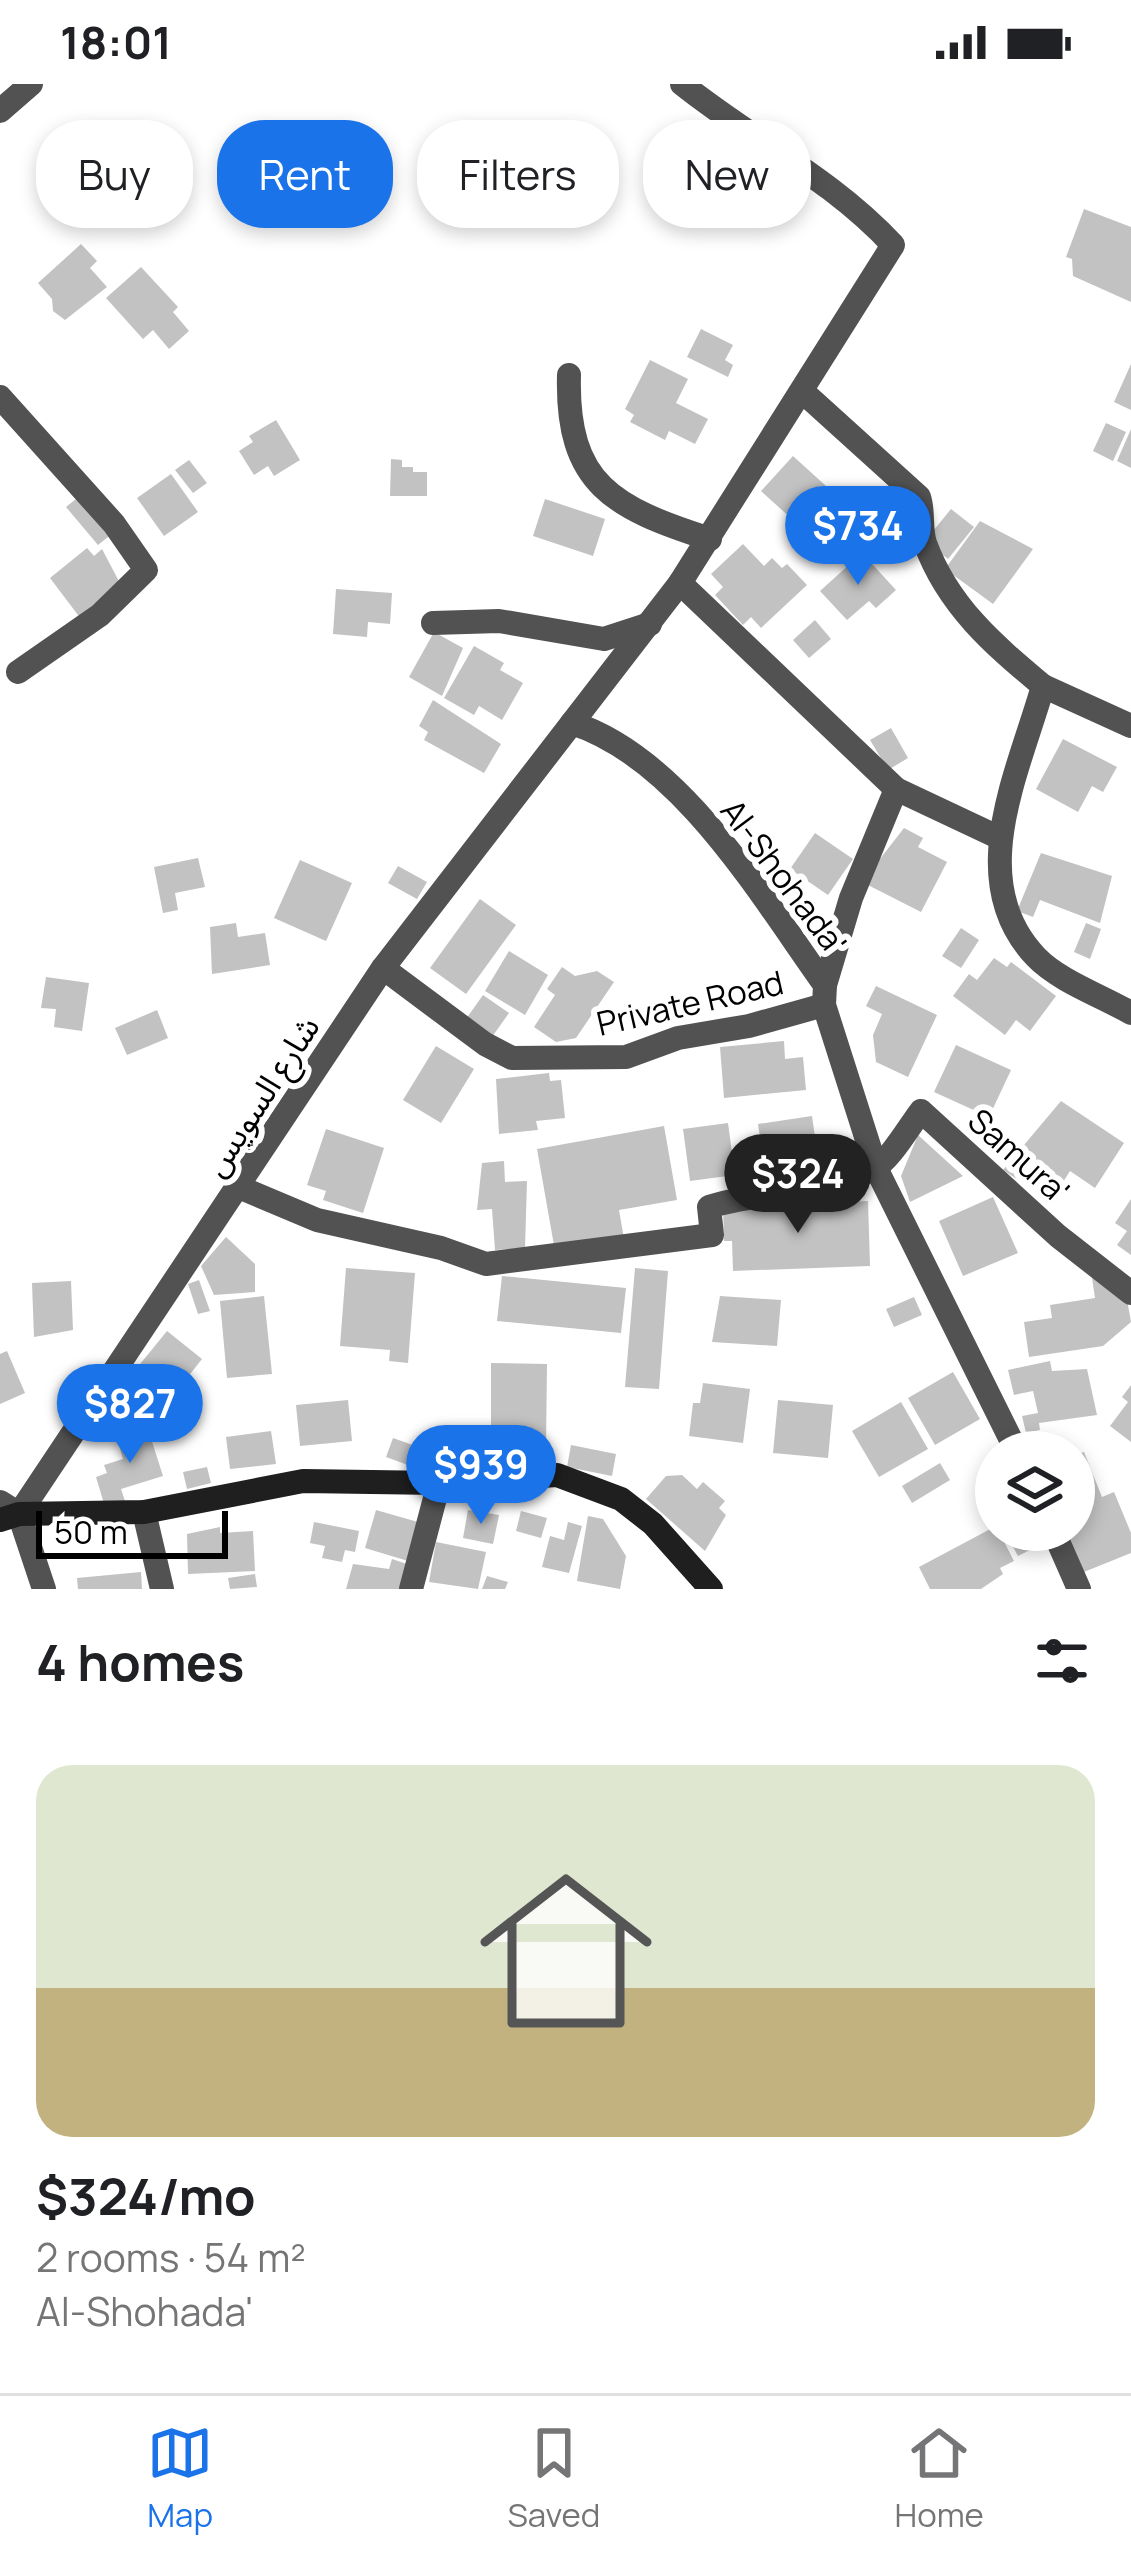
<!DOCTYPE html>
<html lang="en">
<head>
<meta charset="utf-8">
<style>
	:root { --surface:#fff; --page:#f6f6f6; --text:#202124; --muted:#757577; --line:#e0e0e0; --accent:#1a73e8 }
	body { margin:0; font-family:Manrope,"Noto Sans Arabic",sans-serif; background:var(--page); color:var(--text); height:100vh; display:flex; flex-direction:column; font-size:45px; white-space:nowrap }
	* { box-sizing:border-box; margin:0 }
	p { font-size:39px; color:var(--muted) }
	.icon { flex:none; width:66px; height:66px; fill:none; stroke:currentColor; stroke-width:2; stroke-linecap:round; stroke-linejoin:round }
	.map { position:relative; height:1505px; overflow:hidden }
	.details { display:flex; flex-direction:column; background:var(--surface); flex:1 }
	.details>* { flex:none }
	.hud { position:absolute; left:36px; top:36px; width:1059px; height:108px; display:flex; gap:24px }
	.tools { position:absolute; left:975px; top:1347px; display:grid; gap:24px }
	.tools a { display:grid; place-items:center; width:120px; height:120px; border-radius:50%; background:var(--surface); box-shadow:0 6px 18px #0003; font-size:60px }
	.scale { position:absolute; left:36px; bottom:30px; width:192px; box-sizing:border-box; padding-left:12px; border:6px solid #000; border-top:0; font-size:33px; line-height:42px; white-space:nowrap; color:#000; -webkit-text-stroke:9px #fff; paint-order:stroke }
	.price { position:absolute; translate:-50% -102px; padding:0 27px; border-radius:42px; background:var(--accent); color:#fff; font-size:39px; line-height:78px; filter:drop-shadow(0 3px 6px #0008) }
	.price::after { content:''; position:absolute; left:50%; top:72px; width:36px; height:27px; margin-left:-18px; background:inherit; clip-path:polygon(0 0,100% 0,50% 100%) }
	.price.active { background:#222; color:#fff }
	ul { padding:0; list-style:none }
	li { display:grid; align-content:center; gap:24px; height:636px; padding:0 36px }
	li span { display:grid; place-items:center; height:372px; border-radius:36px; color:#555 }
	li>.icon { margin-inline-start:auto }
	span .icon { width:216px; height:216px; fill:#fffc; stroke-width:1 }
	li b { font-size:51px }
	h2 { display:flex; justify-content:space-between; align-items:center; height:144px; padding:0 36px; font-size:51px }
	.chip { padding:0 42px; border-radius:48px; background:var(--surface); box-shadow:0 6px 18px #0003; font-size:42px; line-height:108px }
	.chip.active { background:var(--accent); color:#fff }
	.status { display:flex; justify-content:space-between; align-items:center; height:84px; padding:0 60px; background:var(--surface); direction:ltr }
	.status svg { height:33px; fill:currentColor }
	.dock { display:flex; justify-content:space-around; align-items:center; height:168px; border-top:3px solid var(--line); background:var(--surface); font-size:33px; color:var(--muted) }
	.dock a { display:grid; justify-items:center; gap:6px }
	.dock .active { color:var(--accent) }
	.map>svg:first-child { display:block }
	.building { fill:#c2c2c2 }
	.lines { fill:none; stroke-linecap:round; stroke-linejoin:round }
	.minor { stroke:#525252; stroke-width:24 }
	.tertiary { stroke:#525252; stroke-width:24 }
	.secondary { stroke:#1f1f1f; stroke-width:24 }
	.labels { text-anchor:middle; stroke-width:12; stroke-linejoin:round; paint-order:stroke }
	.street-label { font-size:33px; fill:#000; stroke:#fff }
</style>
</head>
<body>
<div class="status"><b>18:01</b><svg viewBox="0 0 49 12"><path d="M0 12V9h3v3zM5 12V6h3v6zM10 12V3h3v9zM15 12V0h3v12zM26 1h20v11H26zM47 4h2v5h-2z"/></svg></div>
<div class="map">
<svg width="1131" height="1505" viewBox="0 0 1131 1505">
	<rect width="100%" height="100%" fill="#fff"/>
	<g class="building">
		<path d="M1084,125L1131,143V218L1073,192L1072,175L1066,173Z"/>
		<path d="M81,160L97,177L90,184L107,203L65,236L53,227L52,215L38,199Z"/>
		<path d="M141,183L178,223L173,228L189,247L169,265L153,246L143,255L106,214Z"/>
		<path d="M701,245L733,261L725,276L733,281L728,293L687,273Z"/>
		<path d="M650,276L688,295L676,319L708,335L695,360L669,347L665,356L630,338L634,331L625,325Z"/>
		<path d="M1131,280V326L1114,318Z"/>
		<path d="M276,336L300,376L274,392L268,382L254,391L239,367L253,358L249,352Z"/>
		<path d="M1106,339L1126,348L1113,377L1093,367Z"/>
		<path d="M1131,345V384L1117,377Z"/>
		<path d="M793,372L837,412L805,447L761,407Z"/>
		<path d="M391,375L402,376V383H413V388H427V412H390Z"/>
		<path d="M189,376L207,399L193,409L175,386Z"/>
		<path d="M171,390L198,428L164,452L137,414Z"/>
		<path d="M81,411L113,449L98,461L66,423Z"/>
		<path d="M545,415L605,435L593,472L533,452Z"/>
		<path d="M951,425L974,443L948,475L925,457Z"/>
		<path d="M980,437L1033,465L993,520L945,485Z"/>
		<path d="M743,460L764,482L772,474L782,484L787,480L807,501L761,544L751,533L743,541L715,511L723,503L711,490Z"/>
		<path d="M87,464L94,472L102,465L122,503L81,535L50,494Z"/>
		<path d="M862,469L896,506L876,524L869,517L847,536L820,507Z"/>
		<path d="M336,505L392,509L390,540L368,538L367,553L333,550Z"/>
		<path d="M815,536L831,555L809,574L793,556Z"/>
		<path d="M434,548L463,564L442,612L409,593Z"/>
		<path d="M474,562L504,579L500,586L523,599L502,636L479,622L474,631L444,614Z"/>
		<path d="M433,616L501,660L484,689L424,656L428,648L419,642Z"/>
		<path d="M891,644L908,674L888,686L870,656Z"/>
		<path d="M1063,655L1117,683L1103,708L1092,702L1078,728L1036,705Z"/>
		<path d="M904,744L923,754L918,763L947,778L921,828L862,798Z"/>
		<path d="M815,749L853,775L828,811L790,785Z"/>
		<path d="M1041,769L1112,792L1100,839L1040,816L1033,833L1017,827Z"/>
		<path d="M198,774L205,803L175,809L178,826L163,829L154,783Z"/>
		<path d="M300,776L352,799L326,857L274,834Z"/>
		<path d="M398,782L427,798L417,815L388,799Z"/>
		<path d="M480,815L516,841L466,910L430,884Z"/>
		<path d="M236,839L238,853L265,849L270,881L212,890L210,843Z"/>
		<path d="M1086,839L1101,845L1090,875L1074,868Z"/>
		<path d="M961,844L979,856L961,884L942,872Z"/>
		<path d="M509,867L548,891L525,931L485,907Z"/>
		<path d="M994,874L1007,883L1011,878L1056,912L1030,947L1016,936L1005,951L953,912L969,890L977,896Z"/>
		<path d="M562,883L575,892L597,887L614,898L576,954L556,958L534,943L555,911L547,905Z"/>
		<path d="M46,893L89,899L82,947L54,943L56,925L41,924Z"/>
		<path d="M876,902L937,931L908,993L876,978L873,951L882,930L866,922Z"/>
		<path d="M483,911L509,929L492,953L466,935Z"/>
		<path d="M157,926L168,954L127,971L115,944Z"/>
		<path d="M784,957L785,975L803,973L806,1006L724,1014L720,963Z"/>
		<path d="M956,961L1011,986L989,1033L934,1008Z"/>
		<path d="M436,962L474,985L441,1039L403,1016Z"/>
		<path d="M549,989L550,997L561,996L565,1034L536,1037L538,1046L499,1050L496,995Z"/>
		<path d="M1061,1017L1124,1059L1095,1104L1070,1087L1051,1117L1003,1086Z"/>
		<path d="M812,1032L818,1074L764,1082L758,1040Z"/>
		<path d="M728,1039L735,1091L690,1097L683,1045Z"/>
		<path d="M664,1042L677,1116L619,1126L624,1155L555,1167L537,1065Z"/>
		<path d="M326,1045L384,1064L363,1129L323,1116L326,1107L307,1101Z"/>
		<path d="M918,1051L963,1092L910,1118L901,1092Z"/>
		<path d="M504,1077L505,1098L527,1097L525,1164L495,1166L492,1125L477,1126L482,1079Z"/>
		<path d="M993,1113L1018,1169L963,1192L939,1137Z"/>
		<path d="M1131,1115V1171L1117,1161L1127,1147L1115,1139Z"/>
		<path d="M868,1117L870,1182L733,1187L732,1157H724L723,1123Z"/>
		<path d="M226,1153L255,1180V1208L214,1211L201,1182Z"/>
		<path d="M346,1184L415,1189L408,1279L389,1277L390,1266L340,1262Z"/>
		<path d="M635,1184L668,1187L659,1305L625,1303Z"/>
		<path d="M502,1192L626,1204L621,1249L497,1237Z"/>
		<path d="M1092,1194L1126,1210L1131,1238L1103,1262L1029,1273L1024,1238L1052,1234L1050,1221L1095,1214Z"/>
		<path d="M199,1196L210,1227L198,1230L188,1200Z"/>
		<path d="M71,1197L73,1246L34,1253L32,1199Z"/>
		<path d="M264,1212L272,1290L227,1294L220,1217Z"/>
		<path d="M720,1212L781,1216L777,1262L712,1258Z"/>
		<path d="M914,1213L922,1231L894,1243L886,1225Z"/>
		<path d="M167,1247L202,1275L168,1318L132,1290Z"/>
		<path d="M7,1267L25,1309L0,1320V1270Z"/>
		<path d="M1050,1277L1052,1287L1087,1285L1097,1331L1039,1339L1040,1346L1026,1349L1022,1332L1038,1329L1033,1307L1014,1311L1008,1286Z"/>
		<path d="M491,1279L547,1280L546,1362H491Z"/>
		<path d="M953,1288L980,1335L935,1361L908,1314Z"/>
		<path d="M121,1296L141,1310L113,1346L94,1331Z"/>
		<path d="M703,1299L750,1305L743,1359L689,1352L693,1319H700Z"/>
		<path d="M1131,1301V1358L1110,1342L1128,1318L1122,1313Z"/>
		<path d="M158,1314L178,1330L164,1347L144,1331Z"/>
		<path d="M348,1316L352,1357L300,1362L296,1321Z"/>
		<path d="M778,1316L833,1321L828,1374L773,1369Z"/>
		<path d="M901,1318L928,1365L879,1393L852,1347Z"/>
		<path d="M147,1342L163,1392L121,1405L125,1417L105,1423L96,1393L107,1389L104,1381L123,1375L116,1351Z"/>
		<path d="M271,1347L276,1380L230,1385L226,1353Z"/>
		<path d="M393,1354L441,1371L435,1391L386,1373Z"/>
		<path d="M571,1361L616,1370L612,1392L567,1383Z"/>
		<path d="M1084,1368L1102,1413L1114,1408L1131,1449V1469L1079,1490L1061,1446H1074V1371Z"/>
		<path d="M940,1379L950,1396L912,1419L902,1402Z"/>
		<path d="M207,1383L211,1399L187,1405L183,1388Z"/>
		<path d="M682,1391L697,1405L703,1398L725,1417L719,1424L726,1431L705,1467L646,1415L666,1392Z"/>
		<path d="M376,1426L418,1438L408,1477L365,1464Z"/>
		<path d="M468,1426L499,1431L493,1460L463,1454Z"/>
		<path d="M521,1427L547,1434L541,1454L516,1447Z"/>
		<path d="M588,1432L603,1435L626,1472L620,1505L577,1497Z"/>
		<path d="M314,1438L359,1447L355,1468L345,1466L342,1478L322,1474L325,1462L310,1459Z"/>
		<path d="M568,1438L582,1442L569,1489L542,1483L550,1452L564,1456Z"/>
		<path d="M996,1442L1014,1477L1000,1484L1003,1490L981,1505H930L919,1483Z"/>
		<path d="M220,1443V1449L253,1447L255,1487L188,1490L187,1450Z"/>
		<path d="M1004,1446H1030L1038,1462L1018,1472Z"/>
		<path d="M436,1458L486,1468L478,1505L429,1498Z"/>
		<path d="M392,1475L407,1480L400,1505H346L353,1480L389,1485Z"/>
		<path d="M141,1488L142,1505H78L77,1494Z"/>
		<path d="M255,1490L257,1503L230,1505L228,1494Z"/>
		<path d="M487,1492L508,1498L505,1505H482Z"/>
	</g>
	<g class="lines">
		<g class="minor">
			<path d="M569,291C566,401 614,424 710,455"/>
			<path d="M803,308L919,413C924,427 920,444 925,459C948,522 993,560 1043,602C1019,687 963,797 1036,873C1059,897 1102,912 1131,929"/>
			<path d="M0,313L114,440L146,486L100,531L18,588"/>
			<path d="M680,499L896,705L1000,754"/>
			<path d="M433,539L499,537L604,555L650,540"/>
			<path d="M1043,602L1131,642"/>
			<path d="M572,639C681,674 761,812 825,901L824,921L876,1084L1017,1368"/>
			<path d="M383,884L485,960L512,974L626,973L678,954L749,942L824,921"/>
			<path d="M825,901L851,814L896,705"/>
			<path d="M241,1104L317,1136L441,1164L486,1180L712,1151L709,1123C761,1106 824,1111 873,1085C891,1075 908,1044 921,1027L1058,1152L1131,1209"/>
			<path d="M0,1418L19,1430L44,1505"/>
			<path d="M144,1428L162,1505"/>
			<path d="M19,1430L383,884L680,499L893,161C832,95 752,56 682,0"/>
			<path d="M1053,1446L1079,1505"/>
			<path d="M411,1505L439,1399"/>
		</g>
		<path class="tertiary" d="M0,27L31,0"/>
		<path class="secondary" d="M0,1436L19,1430L144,1428L303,1397L439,1399L557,1391L621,1415L653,1440L711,1505"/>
	</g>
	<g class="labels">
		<g class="street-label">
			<text transform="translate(784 793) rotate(53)" y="12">Al-Shohada'</text>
			<text transform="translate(690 919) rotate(-13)" y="12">Private Road</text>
			<text transform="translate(261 1012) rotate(-57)" y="12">شارع السويس</text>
			<text transform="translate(1019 1072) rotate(42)" y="12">Samura'</text>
		</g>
	</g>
</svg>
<div class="tools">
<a><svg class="icon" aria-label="layers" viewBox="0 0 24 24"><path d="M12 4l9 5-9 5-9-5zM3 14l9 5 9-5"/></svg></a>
</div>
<div class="scale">50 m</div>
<b class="price" style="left:858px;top:504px">$734</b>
<b class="price active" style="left:798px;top:1152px">$324</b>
<b class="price" style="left:130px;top:1382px">$827</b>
<b class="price" style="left:481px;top:1443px">$939</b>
<div class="hud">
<a class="chip">Buy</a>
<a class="chip active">Rent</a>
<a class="chip">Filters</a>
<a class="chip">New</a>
</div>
</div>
<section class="details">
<h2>4 homes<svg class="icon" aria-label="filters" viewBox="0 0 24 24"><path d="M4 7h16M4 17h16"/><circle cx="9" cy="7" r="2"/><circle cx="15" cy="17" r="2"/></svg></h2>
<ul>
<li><span style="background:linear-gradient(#dfe7d0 60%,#c2b280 0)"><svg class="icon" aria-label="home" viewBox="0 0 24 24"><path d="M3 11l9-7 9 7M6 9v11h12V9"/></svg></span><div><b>$324/mo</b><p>2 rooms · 54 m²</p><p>Al-Shohada'</p></div></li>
</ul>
</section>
<nav class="dock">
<a class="active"><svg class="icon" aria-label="map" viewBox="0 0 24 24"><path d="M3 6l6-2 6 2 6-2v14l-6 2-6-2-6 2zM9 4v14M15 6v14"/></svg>Map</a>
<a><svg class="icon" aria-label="saved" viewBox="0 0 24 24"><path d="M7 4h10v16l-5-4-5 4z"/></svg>Saved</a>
<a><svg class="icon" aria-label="home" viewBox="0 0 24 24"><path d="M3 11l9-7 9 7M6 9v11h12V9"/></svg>Home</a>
</nav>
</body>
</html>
